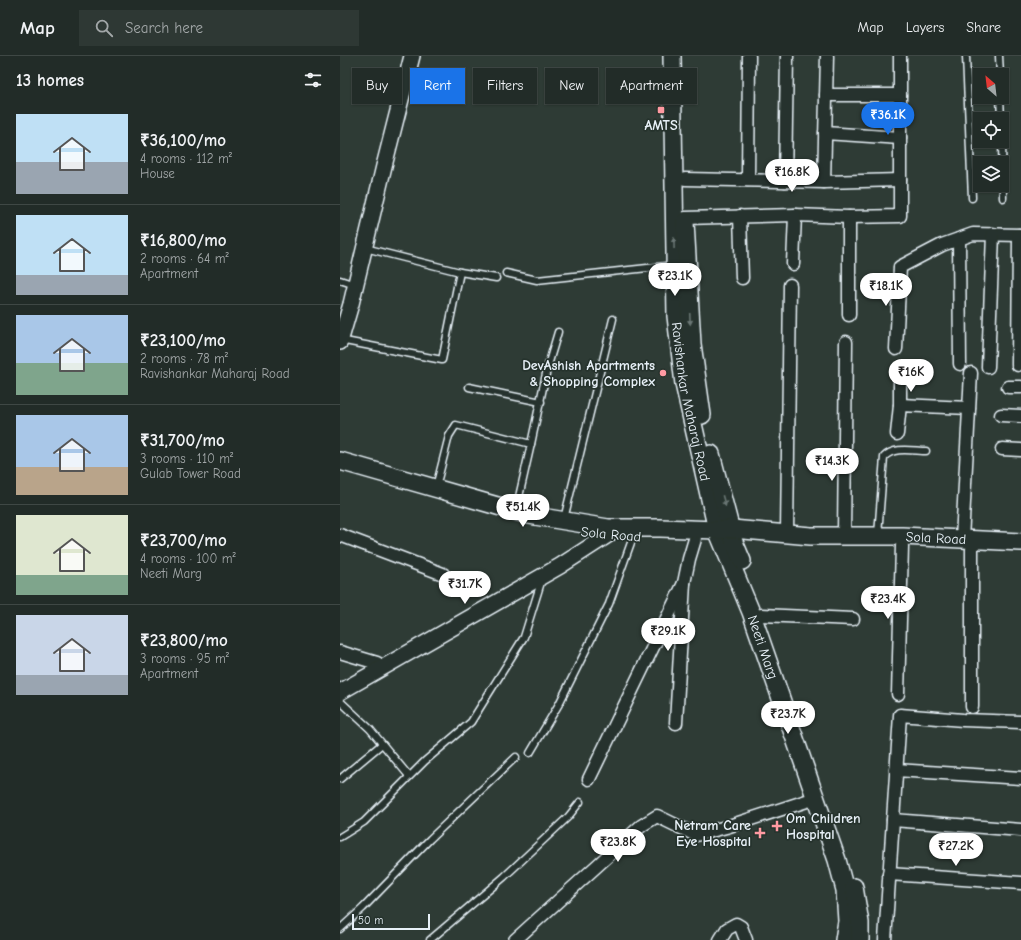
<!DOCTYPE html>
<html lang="en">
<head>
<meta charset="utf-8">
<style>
	:root { --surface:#222c28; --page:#2e3834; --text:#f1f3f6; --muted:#a2a7a8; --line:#3f4845; --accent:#1a73e8 }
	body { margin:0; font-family:"Comic Neue",sans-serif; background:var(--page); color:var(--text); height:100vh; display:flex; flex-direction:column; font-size:15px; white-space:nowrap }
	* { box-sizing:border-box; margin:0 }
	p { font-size:13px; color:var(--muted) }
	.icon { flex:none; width:22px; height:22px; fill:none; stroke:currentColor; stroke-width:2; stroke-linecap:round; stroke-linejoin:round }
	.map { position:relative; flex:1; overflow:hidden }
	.sheet { display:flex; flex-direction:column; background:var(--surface); width:340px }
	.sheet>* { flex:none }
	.hud { position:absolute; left:12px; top:12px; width:380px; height:36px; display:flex; gap:8px }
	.needle { width:26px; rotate:332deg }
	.tools { position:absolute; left:633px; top:12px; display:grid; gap:8px }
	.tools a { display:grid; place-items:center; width:36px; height:36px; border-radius:0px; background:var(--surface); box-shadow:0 1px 3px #0004,0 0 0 1px var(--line); font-size:20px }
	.scale { position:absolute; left:12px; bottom:10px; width:78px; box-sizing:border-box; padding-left:4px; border:2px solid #e8f1f8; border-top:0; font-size:11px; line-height:14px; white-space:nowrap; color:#e8f1f8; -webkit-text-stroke:3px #26332d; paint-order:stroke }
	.price { position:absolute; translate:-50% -34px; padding:0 9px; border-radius:14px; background:#fff; color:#222; font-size:13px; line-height:26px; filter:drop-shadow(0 1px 2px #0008) }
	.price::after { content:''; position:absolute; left:50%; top:24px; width:12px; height:9px; margin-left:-6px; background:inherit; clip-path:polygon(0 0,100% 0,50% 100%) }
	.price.selected { background:var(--accent); color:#fff }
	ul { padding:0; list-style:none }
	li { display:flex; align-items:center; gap:12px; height:100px; padding:0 16px }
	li+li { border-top:1px solid var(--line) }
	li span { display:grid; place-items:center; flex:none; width:112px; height:80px; border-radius:0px; color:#555 }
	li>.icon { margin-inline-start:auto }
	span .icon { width:48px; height:48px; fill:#fffc; stroke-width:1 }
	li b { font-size:17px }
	h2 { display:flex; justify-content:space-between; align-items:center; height:48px; padding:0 16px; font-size:17px }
	.tag { padding:0 14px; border-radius:0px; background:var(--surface); box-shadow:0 1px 3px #0004,0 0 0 1px var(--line); font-size:14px; line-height:36px }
	.tag.selected { background:var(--accent); color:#fff }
	header { display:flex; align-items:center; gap:24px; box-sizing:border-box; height:56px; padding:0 20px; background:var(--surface); border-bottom:1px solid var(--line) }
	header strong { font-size:19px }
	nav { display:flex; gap:22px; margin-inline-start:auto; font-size:14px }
	.search { width:280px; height:36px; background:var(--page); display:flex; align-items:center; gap:10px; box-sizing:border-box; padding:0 14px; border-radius:0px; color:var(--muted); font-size:15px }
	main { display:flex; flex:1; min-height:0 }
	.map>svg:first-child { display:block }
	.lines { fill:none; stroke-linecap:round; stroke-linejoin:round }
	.service-casing { stroke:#e8f1f8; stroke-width:9 }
	.minor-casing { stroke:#e8f1f8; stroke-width:15 }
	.tertiary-casing { stroke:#e8f1f8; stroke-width:18 }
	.secondary-casing { stroke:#e8f1f8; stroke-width:20 }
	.service { stroke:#26332d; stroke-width:6 }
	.minor { stroke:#26332d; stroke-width:12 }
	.tertiary { stroke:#26332d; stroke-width:15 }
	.secondary { stroke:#26332d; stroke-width:17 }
	.oneway { fill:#6a7674 }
	.poi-dot { fill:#ff9aa2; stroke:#26332d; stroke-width:1.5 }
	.labels { text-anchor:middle; stroke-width:3.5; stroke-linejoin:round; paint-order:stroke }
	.poi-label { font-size:14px; font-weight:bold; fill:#e8f1f8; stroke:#26332d; text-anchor:end }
	.street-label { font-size:14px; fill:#e8f1f8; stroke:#26332d }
</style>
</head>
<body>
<header>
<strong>Map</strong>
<div class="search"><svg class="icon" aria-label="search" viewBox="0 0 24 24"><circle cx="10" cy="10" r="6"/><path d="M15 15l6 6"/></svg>Search here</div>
<nav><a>Map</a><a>Layers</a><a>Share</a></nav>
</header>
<main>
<section class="sheet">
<h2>13 homes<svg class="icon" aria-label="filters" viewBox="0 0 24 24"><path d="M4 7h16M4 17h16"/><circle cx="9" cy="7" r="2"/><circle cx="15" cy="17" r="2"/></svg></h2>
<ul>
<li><span style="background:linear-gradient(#bfe0f5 60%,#9aa5b1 0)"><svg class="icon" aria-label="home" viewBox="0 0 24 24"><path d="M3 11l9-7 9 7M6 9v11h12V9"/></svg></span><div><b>₹36,100/mo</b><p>4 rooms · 112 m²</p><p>House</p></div></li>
<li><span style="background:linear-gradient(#bfe0f5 75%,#9aa5b1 0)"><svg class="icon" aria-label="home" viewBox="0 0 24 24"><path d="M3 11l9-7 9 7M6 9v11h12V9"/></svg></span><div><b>₹16,800/mo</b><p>2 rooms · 64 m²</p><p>Apartment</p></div></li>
<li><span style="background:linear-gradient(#a9c7e8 60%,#7fa58c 0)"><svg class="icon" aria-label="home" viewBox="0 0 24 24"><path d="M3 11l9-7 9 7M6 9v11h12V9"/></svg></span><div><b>₹23,100/mo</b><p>2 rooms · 78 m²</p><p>Ravishankar Maharaj Road</p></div></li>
<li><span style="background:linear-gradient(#a9c7e8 65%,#b9a48a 0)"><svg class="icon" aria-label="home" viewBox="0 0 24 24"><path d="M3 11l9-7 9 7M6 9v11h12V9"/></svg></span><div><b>₹31,700/mo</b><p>3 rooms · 110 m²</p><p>Gulab Tower Road</p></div></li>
<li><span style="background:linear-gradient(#dfe7d0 75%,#7fa58c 0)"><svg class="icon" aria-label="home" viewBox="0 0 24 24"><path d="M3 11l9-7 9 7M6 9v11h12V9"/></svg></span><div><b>₹23,700/mo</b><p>4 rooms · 100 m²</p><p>Neeti Marg</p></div></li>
<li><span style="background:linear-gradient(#c9d6e8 75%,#9aa5b1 0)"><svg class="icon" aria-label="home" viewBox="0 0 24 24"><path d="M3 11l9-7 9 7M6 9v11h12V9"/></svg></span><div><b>₹23,800/mo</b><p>3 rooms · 95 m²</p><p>Apartment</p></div></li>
</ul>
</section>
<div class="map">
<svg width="681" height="884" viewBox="0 0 681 884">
	<rect width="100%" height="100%" fill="#2e3b35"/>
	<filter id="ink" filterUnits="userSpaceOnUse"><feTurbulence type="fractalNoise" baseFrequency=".025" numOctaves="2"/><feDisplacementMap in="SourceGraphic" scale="8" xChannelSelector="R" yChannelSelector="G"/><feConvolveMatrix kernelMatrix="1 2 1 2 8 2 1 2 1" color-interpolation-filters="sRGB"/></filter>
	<g filter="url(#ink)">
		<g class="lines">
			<defs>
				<g id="service">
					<path d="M626,0L632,142"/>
					<path d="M659,0L660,19"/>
					<path d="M660,41L661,63"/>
					<path d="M662,85L663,142"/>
					<path d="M25,192L120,216L156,222"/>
					<path d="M166,217L197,224L335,209"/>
					<path d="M0,224L15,229"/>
					<path d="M0,284L102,304L120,216"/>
					<path d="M129,331L201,346"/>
					<path d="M191,388L207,313L218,276"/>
					<path d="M96,431L109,380L116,369L191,388L176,454"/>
					<path d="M224,463L273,263"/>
					<path d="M538,479L544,401C554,390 573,395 586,395"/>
					<path d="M0,645L30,673L69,720"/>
					<path d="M190,697L219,648L269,548L293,481"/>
					<path d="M0,723L42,688"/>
					<path d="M0,781L24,766L85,705L131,666L184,581L202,523"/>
					<path d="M0,873L23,852L90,783L176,701"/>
					<path d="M90,884L164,821L228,761L240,746"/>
				</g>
				<g id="minor">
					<path d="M486,39H560"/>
					<path d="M485,77L560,82"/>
					<path d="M345,123L484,126L560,124"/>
					<path d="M408,124L409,0"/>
					<path d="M445,125L447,0"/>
					<path d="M484,126L487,0"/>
					<path d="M455,159L509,161L560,160V0"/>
					<path d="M400,160L402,222"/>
					<path d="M345,162L455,159L453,208"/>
					<path d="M619,183L620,308"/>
					<path d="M509,259V161"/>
					<path d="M556,293L560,211L602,189L633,178L681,179"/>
					<path d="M678,309L679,179"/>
					<path d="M648,311L653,178"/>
					<path d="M668,331H681"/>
					<path d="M560,349V319"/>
					<path d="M661,359L681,360"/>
					<path d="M557,378L560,349L629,352"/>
					<path d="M662,393L681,394"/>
					<path d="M447,478L450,229"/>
					<path d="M0,479L103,518"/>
					<path d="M504,480L506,286"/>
					<path d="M622,483L631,317"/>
					<path d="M632,493V651"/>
					<path d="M421,559L513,563"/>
					<path d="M0,596L37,607"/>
					<path d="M558,638L562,490"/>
					<path d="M336,667L344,527L349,503L355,483"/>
					<path d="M556,714L681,722"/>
					<path d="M249,723L344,527"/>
					<path d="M553,764L681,774"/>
					<path d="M549,818L681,827"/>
					<path d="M175,884L301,770L317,760L356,779L386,771L476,742"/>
					<path d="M380,884L387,873L396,868L401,871L406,884"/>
					<path d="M545,884L560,659L623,664L681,666"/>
				</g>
				<g id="tertiary">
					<path d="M0,286L11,248L44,110L72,0"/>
					<path d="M0,636L220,510L268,479V472"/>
				</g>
				<g id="secondary">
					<path id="s1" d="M332,0L336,260L344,328L377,474L411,556L497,804L505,834L507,865L504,884"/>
					<path d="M345,166L352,288L362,359"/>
					<path d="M371,398L394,486L402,505"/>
					<path id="s2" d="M0,405L189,459L268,472H320L377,474L392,473L471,480H562L681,486"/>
					<path d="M514,831L520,867V884"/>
				</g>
			</defs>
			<use href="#service" class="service-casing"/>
			<use href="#minor" class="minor-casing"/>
			<use href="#tertiary" class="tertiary-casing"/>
			<use href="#secondary" class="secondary-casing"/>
			<use href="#service" class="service"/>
			<use href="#minor" class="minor"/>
			<use href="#tertiary" class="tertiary"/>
			<use href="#secondary" class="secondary"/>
		</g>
		<defs><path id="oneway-solid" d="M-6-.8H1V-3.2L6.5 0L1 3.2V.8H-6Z"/></defs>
		<g class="oneway">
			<use href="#oneway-solid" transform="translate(334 187) rotate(-91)"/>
			<use href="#oneway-solid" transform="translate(350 263) rotate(87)"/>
			<use href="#oneway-solid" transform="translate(384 445) rotate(74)"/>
		</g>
	</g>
	<g class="poi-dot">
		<rect x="317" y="50" width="8" height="8" rx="2"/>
		<circle cx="323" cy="317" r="4"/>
		<path d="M435 764h4v4h4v4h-4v4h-4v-4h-4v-4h4z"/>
		<path d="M418 771h4v4h4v4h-4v4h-4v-4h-4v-4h4z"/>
	</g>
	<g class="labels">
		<g class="poi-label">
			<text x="321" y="74" text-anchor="middle">AMTS</text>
			<text x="315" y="314">DevAshish Apartments<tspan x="315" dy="16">&amp; Shopping Complex</tspan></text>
			<text x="446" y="767" text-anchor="start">Om Children<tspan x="446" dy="16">Hospital</tspan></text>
			<text x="411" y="774">Netram Care<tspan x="411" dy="16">Eye Hospital</tspan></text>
		</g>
		<g class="street-label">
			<text dy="5" stroke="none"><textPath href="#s1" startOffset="347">Ravishankar Maharaj Road</textPath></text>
			<text transform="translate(271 478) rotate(5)" y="5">Sola Road</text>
			<text dy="5" stroke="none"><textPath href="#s2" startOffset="605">Sola Road</textPath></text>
			<text dy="5" stroke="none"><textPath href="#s1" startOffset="604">Neeti Marg</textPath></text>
		</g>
	</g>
</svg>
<div class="tools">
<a><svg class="needle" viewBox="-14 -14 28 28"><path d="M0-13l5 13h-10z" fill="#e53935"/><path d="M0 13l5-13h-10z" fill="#a2a7a8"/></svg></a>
<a><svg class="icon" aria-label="locate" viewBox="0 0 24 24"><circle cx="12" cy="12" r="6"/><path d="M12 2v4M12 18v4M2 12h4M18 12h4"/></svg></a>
<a><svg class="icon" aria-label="layers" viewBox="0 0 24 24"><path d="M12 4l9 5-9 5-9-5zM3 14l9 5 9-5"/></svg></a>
</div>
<div class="scale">50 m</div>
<b class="price selected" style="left:548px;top:80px">₹36.1K</b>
<b class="price" style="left:452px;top:137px">₹16.8K</b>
<b class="price" style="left:335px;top:241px">₹23.1K</b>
<b class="price" style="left:546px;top:251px">₹18.1K</b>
<b class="price" style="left:571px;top:337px">₹16K</b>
<b class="price" style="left:492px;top:426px">₹14.3K</b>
<b class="price" style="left:183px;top:472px">₹51.4K</b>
<b class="price" style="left:125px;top:549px">₹31.7K</b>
<b class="price" style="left:548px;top:564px">₹23.4K</b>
<b class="price" style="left:328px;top:596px">₹29.1K</b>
<b class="price" style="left:448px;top:679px">₹23.7K</b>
<b class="price" style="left:278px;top:807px">₹23.8K</b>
<b class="price" style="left:616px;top:811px">₹27.2K</b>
<div class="hud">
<a class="tag">Buy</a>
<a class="tag selected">Rent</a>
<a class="tag">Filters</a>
<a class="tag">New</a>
<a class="tag">Apartment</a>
</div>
</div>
</main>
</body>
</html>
